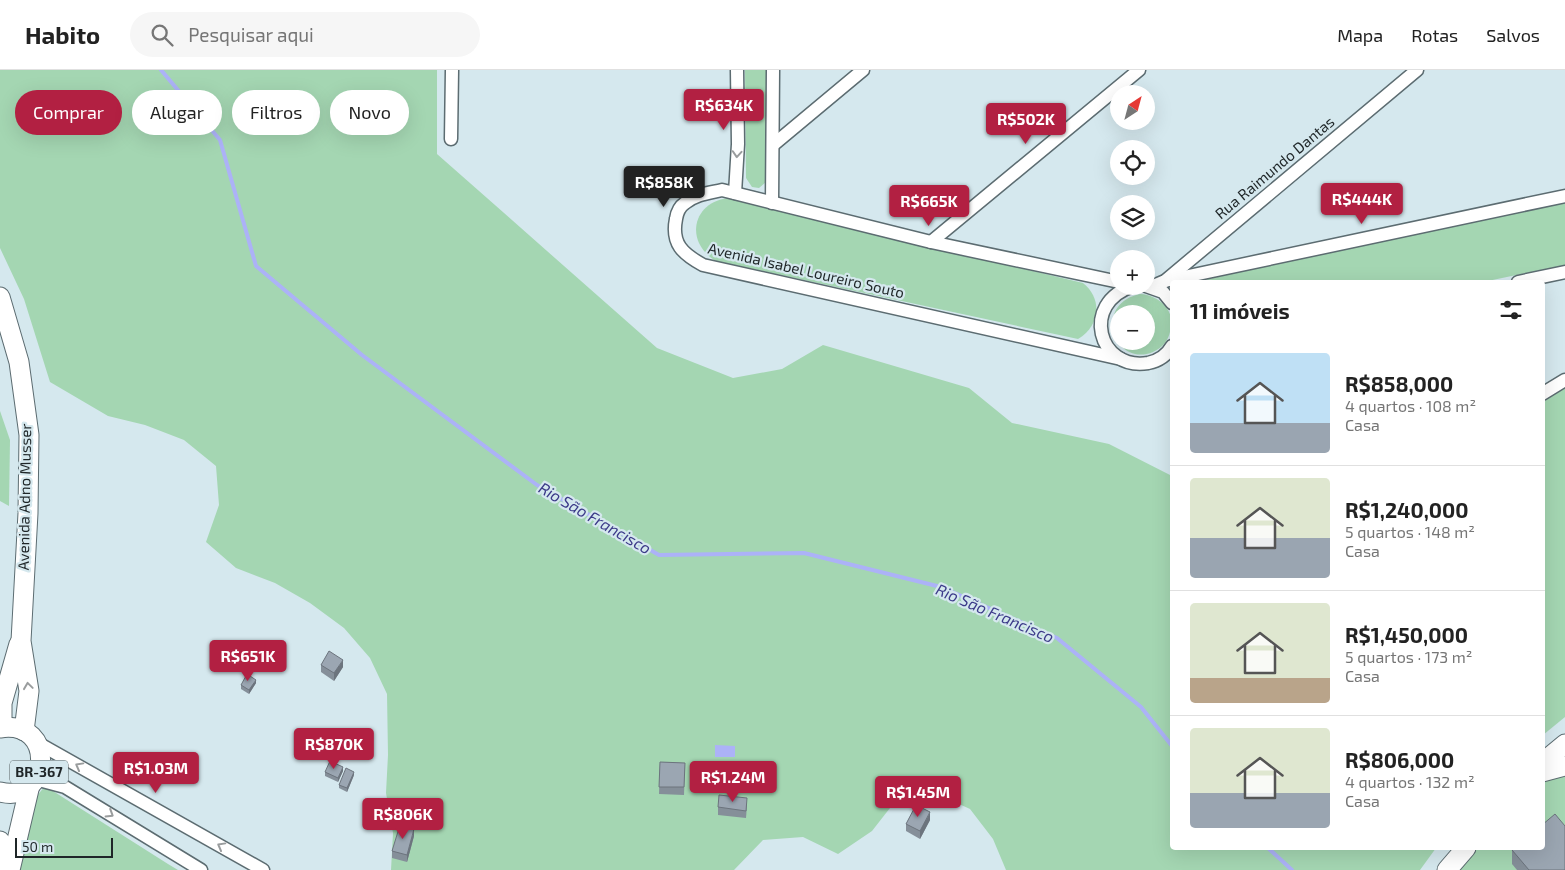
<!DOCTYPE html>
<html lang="pt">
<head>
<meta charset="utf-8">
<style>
	:root { --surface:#fff; --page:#f6f6f6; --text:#222; --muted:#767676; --line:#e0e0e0; --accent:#b22042 }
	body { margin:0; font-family:"Exo 2",sans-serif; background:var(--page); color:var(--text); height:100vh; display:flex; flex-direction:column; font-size:19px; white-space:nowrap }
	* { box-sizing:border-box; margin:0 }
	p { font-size:16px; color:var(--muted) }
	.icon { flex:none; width:28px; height:28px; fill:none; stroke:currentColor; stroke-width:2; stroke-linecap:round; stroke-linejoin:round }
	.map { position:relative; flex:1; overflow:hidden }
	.drawer { position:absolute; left:1170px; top:210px; width:375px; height:570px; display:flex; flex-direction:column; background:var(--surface); border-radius:5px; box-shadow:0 5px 20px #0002 }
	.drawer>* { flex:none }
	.guide { position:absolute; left:15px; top:20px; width:475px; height:45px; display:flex; gap:10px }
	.needle { width:32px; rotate:36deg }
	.buttons { position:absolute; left:1110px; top:15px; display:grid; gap:10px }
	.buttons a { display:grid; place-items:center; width:45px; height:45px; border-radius:50%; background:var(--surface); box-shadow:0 5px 20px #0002; font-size:25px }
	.scale { position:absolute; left:15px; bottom:12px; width:98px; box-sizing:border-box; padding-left:5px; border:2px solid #1f2628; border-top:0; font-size:14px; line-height:18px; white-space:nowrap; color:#1f2628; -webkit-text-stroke:4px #d5e8ee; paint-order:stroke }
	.price { position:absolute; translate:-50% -42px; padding:0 11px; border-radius:5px; background:var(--accent); color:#fff; font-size:16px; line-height:32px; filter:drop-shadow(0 1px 2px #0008) }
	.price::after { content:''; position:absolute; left:50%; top:30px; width:15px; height:11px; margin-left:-8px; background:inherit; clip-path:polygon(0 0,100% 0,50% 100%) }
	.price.current { background:#222; color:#fff }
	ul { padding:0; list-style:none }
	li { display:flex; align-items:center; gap:15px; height:125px; padding:0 20px }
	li+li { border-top:1px solid var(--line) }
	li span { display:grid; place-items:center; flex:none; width:140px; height:100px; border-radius:5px; color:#555 }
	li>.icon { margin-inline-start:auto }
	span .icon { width:60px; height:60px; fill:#fffc; stroke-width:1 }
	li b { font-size:21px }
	h2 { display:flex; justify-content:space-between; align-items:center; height:60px; padding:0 20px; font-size:21px }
	.chip { padding:0 18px; border-radius:22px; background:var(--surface); box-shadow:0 5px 20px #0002; font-size:18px; line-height:45px }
	.chip.current { background:var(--accent); color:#fff }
	header { display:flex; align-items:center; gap:30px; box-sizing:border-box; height:70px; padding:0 25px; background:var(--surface); border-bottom:1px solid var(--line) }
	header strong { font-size:24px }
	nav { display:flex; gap:28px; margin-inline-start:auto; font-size:18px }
	.search { width:350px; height:45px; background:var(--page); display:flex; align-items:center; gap:12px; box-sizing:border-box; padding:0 18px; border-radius:28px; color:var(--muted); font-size:19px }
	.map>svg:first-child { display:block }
	.green { fill:#a4d6b2; fill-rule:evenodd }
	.water { fill:#acb2f7 }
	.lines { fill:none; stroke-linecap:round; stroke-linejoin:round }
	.stream { stroke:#acb2f7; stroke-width:4 }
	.street-casing { stroke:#5c6c71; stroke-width:15 }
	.primary-casing { stroke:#5c6c71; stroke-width:21 }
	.street { stroke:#fff; stroke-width:12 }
	.primary { stroke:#fff; stroke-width:19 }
	.wall { fill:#858f99 }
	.shaded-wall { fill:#6c747d }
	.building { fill:#9ba6b2; stroke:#6c747d }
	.oneway { stroke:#9a9d9e }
	.labels { text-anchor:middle; stroke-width:4.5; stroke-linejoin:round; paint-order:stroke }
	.shield { fill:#d5e8ee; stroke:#566063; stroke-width:1 }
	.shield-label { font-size:14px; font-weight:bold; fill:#1f2628 }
	.street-label { font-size:15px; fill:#1f2628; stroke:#d5e8ee }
	.water-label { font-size:16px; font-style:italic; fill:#3c3a89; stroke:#d5e8ee }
</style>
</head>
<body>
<header>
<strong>Habito</strong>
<div class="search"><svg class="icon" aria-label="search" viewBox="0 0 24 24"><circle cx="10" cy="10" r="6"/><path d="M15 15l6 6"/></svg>Pesquisar aqui</div>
<nav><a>Mapa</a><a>Rotas</a><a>Salvos</a></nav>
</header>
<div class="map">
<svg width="1565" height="800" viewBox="0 0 1565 800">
	<rect width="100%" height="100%" fill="#d5e8ee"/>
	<g class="green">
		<path d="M0,0H437V84L657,278L733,308L782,299L823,275L969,318L1012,353L1109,374L1172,406V778H1436L1420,800H1006L993,769L970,739L935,723L897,729L872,761L838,784L803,767L763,770L734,800H391L393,763L386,723L388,685L387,624L370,588L344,558L310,533L275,513L236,498L206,472L219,435L216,396L184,370L145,355L108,346L50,312L24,229L0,178Z"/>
		<path d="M745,0H767L766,112L759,118L752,117L746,108Z"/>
		<path d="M728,128L1083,213C1103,229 1100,256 1078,269L716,191C685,173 691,133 728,128Z"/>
		<path d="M1565,130V195L1483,212H1195Z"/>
		<path d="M1140,224C1159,225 1177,241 1170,262C1168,271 1162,278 1153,282C1114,298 1092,234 1140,224ZM1119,244H1146V271H1119Z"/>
		<path d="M1565,318V647L1543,665V332Z"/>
		<path d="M0,341L10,370L9,436L0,431Z"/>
		<path d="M1565,700V800H1451L1470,778H1542L1543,706Z"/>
		<path d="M45,716L168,794L178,800H17L32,732Z"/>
	</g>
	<path class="water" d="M715,675L735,676V687H715Z"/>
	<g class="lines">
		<g class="stream">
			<path d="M161,0L220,70L256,196L362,285L537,415L659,485L804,483L941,517L1057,568L1141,637L1172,676"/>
			<path d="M1268,778L1292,800"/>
		</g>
		<defs>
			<g id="street">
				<path d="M451,69L452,0"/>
				<path d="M773,75L863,0"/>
				<path d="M735,123L738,74L737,0"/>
				<path d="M772,133L773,0"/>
				<path d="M931,172L1139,0"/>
				<path d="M1165,211L1565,126"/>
				<path d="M1119,212L931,172L722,120C709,123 696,124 685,133C679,137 677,142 676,149C671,174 683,184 703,195L1121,289"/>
				<path d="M1518,212L1565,202"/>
				<path d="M1133,216C1080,233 1098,301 1148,293C1158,291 1167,285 1172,276"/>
				<path d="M1146,216L1163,222L1172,233"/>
				<path d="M1151,217L1165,211L1417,0"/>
				<path d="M1542,324L1565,310"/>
				<path d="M36,672L263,800"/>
				<path d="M35,709L65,717L201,800"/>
			</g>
			<g id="primary">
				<path d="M0,227L19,292L29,365L28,443L21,571L29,621L24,661"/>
				<path d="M2,657V633L19,574"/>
				<path d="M0,658C58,649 50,735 0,722"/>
				<path d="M1542,693L1565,674"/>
				<path d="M1542,702L1565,696"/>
				<path d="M0,771L5,800"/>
				<path d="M10,800L30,715"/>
				<path d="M1447,800L1466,778"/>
			</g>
		</defs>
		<use href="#street" class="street-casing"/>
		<use href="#primary" class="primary-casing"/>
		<use href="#street" class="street"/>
		<use href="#primary" class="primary"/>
	</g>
	<g class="wall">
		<path d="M321,595L343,597L334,611L321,602Z"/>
		<path d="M256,613L249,624L241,619V615Z"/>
		<path d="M660,692L685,693L684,725L659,724Z"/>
		<path d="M343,701L338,712L325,706V702Z"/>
		<path d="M354,705L347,722L339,718V715Z"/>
		<path d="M747,735L746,748L718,745V737Z"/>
		<path d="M930,750L920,769L906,761V754Z"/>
		<path d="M414,766L407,792L392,788V781Z"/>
		<path d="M1512,780L1565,800H1517L1512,794Z"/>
	</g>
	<g class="shaded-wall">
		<path d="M343,590V597L334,611V603Z"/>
		<path d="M256,610V613L249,624V620Z"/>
		<path d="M343,697V701L338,712V708Z"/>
		<path d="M354,702V705L347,722V718Z"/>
		<path d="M930,742V750L920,769V761Z"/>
		<path d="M414,759V766L407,792V785Z"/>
	</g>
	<g class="building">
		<path d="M329,581L343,590L334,603L321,595Z"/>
		<path d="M247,604L256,610L249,620L241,615Z"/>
		<path d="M330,691L343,697L338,708L325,702Z"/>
		<path d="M660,692L685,693L684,717H659Z"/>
		<path d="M346,698L354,702L347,718L339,715Z"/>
		<path d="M719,725L747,728L746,741L718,737Z"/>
		<path d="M916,735L930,742L920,761L906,754Z"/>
		<path d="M1555,744L1565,756V800H1529L1512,780L1515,778H1542V755Z"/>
		<path d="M400,755L414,759L407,785L392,781Z"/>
	</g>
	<defs><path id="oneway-chevron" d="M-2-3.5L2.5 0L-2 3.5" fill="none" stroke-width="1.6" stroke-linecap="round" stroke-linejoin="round" transform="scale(1.25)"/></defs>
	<g class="oneway">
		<use href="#oneway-chevron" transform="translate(737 84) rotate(94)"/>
		<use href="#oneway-chevron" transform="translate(28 616) rotate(-98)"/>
		<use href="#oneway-chevron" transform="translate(79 696) rotate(-151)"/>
		<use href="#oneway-chevron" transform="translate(110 744) rotate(32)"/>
		<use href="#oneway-chevron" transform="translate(221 776) rotate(-151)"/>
	</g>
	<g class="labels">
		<rect class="shield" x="10" y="690.5" width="58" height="23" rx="4"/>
		<g class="shield-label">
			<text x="39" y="707">BR-367</text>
		</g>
		<g class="street-label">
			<text transform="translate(1275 98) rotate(-40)" y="5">Rua Raimundo Dantas</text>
			<text transform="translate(806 201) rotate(13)" y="5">Avenida Isabel Loureiro Souto</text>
			<text transform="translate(25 427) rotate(-89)" y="5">Avenida Adno Musser</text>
		</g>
		<g class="water-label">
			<text transform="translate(595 448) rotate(30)" y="6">Rio São Francisco</text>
			<text transform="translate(995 543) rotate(23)" y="6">Rio São Francisco</text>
		</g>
	</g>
</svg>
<div class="buttons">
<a><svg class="needle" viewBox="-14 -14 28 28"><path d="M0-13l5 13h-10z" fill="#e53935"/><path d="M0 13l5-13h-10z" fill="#767676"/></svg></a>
<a><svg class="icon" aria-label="locate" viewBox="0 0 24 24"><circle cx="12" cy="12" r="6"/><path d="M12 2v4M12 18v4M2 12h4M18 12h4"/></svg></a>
<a><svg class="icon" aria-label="layers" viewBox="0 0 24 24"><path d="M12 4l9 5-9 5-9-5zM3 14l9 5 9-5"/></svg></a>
<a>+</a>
<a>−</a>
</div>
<div class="scale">50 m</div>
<b class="price" style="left:724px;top:61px">R$634K</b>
<b class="price" style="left:1026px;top:75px">R$502K</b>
<b class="price current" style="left:664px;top:138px">R$858K</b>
<b class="price" style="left:1362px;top:155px">R$444K</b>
<b class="price" style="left:929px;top:157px">R$665K</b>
<b class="price" style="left:248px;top:612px">R$651K</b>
<b class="price" style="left:334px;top:700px">R$870K</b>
<b class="price" style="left:156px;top:724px">R$1.03M</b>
<b class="price" style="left:733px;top:733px">R$1.24M</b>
<b class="price" style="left:918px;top:748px">R$1.45M</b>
<b class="price" style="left:403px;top:770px">R$806K</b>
<div class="guide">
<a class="chip current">Comprar</a>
<a class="chip">Alugar</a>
<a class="chip">Filtros</a>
<a class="chip">Novo</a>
</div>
<section class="drawer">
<h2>11 imóveis<svg class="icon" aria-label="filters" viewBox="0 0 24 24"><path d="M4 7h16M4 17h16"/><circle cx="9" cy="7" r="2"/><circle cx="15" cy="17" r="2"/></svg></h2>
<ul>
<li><span style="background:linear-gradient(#bfe0f5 70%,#9aa5b1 0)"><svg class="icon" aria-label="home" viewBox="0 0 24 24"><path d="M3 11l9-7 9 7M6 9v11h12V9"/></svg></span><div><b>R$858,000</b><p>4 quartos · 108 m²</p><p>Casa</p></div></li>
<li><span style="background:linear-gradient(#dfe7d0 60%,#9aa5b1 0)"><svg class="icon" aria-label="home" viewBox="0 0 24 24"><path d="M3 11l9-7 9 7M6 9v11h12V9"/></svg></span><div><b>R$1,240,000</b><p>5 quartos · 148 m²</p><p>Casa</p></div></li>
<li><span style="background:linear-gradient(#dfe7d0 75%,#b9a48a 0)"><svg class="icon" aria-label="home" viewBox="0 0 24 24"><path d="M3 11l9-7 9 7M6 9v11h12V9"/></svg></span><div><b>R$1,450,000</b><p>5 quartos · 173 m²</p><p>Casa</p></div></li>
<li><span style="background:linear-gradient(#dfe7d0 65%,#9aa5b1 0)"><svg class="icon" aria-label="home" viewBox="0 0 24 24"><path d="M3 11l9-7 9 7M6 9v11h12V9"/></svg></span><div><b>R$806,000</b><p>4 quartos · 132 m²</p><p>Casa</p></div></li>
</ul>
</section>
</div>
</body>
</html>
